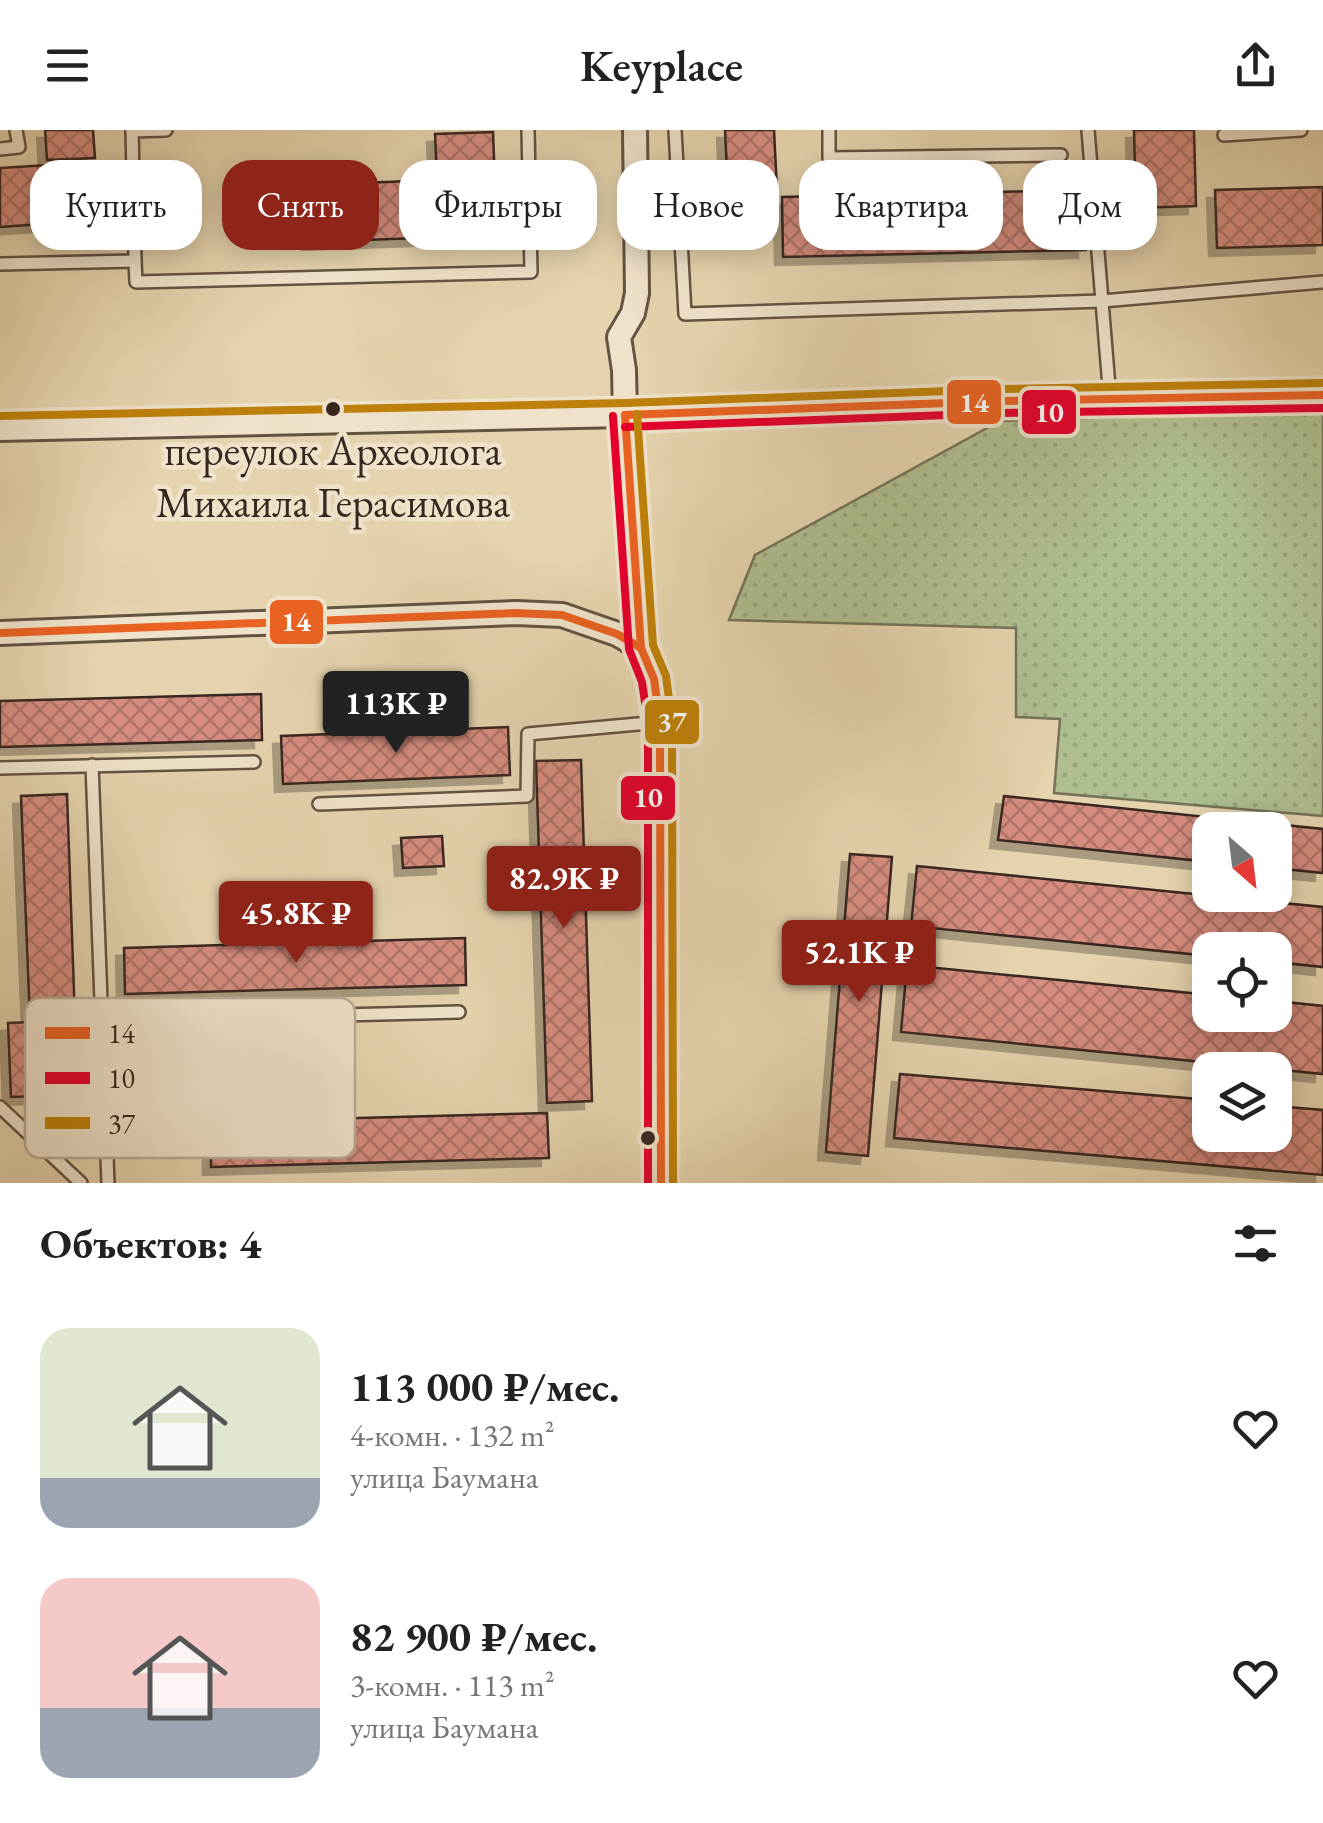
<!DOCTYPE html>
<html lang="ru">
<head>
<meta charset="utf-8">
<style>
	:root { --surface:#fff; --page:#f2f2f2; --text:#222; --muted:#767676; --accent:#8f2418 }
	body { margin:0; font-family:"EB Garamond",serif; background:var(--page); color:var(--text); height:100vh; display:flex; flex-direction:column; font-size:38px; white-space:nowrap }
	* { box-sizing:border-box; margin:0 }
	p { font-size:32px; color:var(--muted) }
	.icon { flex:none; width:55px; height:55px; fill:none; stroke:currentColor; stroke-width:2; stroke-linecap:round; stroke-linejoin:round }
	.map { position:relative; height:1053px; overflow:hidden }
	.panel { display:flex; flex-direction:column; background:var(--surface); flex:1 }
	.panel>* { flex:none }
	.hud { position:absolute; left:30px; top:30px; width:1265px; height:90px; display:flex; gap:20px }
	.needle { width:65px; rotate:152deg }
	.controls { position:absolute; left:1192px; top:682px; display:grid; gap:20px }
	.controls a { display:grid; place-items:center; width:100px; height:100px; border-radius:20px; background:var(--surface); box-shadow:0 5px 25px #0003; font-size:50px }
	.price { position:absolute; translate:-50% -85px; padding:0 22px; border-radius:10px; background:var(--accent); color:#fff; font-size:32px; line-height:65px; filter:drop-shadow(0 2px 5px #0008) }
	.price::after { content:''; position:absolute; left:50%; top:60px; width:30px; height:22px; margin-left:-15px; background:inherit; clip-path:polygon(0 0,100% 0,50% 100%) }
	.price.active { background:#222; color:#fff }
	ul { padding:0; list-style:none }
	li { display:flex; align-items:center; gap:30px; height:250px; padding:0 40px }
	li span { display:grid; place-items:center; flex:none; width:280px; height:200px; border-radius:30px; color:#555 }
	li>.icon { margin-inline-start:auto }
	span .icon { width:120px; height:120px; fill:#fffc; stroke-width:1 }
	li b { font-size:42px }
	h2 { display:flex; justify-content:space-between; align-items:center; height:120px; padding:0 40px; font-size:42px }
	.pill { padding:0 35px; border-radius:30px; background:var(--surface); box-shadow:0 5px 25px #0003; font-size:35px; line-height:90px }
	.pill.active { background:var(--accent); color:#fff }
	header { display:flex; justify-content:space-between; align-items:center; height:130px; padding:0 40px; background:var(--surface); font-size:45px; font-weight:600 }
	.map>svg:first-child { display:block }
	.park { fill:url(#park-dots); stroke:#747358; stroke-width:2.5 }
	.building { fill:url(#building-cross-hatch); stroke:#392820; stroke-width:2.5; filter:url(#shadow) }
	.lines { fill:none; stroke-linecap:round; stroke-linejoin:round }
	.service-casing { stroke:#645343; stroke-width:16 }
	.minor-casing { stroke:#645343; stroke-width:28 }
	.service { stroke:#eee2ca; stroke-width:11 }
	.minor { stroke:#eee2ca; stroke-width:22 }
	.bus-1-casing { stroke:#eee2ca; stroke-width:15 }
	.bus-2-casing { stroke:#eee2ca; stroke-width:15 }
	.bus-3-casing { stroke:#eee2ca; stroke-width:15 }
	.bus-1 { stroke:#e96222; stroke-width:8 }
	.bus-2 { stroke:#e4002b; stroke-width:8 }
	.bus-3 { stroke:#be800a; stroke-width:8 }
	.bus-dot { fill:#392820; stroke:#eee2ca; stroke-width:4 }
	.labels { text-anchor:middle; stroke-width:9; stroke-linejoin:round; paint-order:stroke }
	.bus-label { font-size:42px; fill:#392820; stroke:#eee2ca }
	.key { fill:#eee2ca; stroke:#b8aa97; stroke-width:2.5 }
	.key-label { font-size:28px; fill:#392820 }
	.line-badge { stroke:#eee2ca; stroke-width:4 }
	.badge-label { font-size:28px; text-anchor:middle; font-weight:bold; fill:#fff }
</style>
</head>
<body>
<header><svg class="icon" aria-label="menu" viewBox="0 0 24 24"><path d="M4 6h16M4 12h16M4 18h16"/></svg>Keyplace<svg class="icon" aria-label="share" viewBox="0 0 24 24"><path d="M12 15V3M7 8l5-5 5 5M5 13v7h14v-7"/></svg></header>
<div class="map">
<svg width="1323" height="1053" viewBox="0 0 1323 1053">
	<defs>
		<pattern id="park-dots" width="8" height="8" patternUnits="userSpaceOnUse" patternTransform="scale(2.5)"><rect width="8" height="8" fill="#aebe8f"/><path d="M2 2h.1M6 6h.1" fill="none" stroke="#96a37b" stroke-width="1.8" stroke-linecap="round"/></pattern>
		<pattern id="building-cross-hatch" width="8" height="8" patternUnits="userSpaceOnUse" patternTransform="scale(2.5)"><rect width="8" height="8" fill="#d68d7f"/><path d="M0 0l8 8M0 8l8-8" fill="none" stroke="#af7368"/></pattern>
		<filter id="shadow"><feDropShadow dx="-8" dy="8" stdDeviation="0" flood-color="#0004"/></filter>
	</defs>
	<rect width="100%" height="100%" fill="#e5d3ad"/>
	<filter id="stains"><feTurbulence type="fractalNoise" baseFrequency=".002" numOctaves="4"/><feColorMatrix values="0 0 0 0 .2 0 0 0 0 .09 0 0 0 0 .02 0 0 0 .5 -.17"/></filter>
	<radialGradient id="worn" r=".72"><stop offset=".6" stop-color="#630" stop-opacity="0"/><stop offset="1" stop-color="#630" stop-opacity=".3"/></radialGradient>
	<path class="park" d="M1323,280V686L1054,663L1060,589L1016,587V498L729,490L755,425L1000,291Z"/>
	<g class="building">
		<path d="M45,0H93L95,28L47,30Z"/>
		<path d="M725,0H774L777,60L728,62Z"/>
		<path d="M1134,0H1194L1196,76L1136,78Z"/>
		<path d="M493,2L495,54H499L501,105L310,112L308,55L437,50L435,4Z"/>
		<path d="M96,32L99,90L0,97V38Z"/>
		<path d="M1323,57V115L1217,118L1215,60Z"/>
		<path d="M1084,60L1086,120L783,127L782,67Z"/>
		<path d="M261,564L262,610L0,617V571Z"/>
		<path d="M508,597L510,645L283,654L281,606Z"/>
		<path d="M581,630L592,971L547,973L536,631Z"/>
		<path d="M67,664L75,890L30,892L21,666Z"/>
		<path d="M1004,666L1323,699V743L1275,738V700H1210V732L998,710Z"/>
		<path d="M442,706L444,736L403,738L401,708Z"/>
		<path d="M850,724L892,727L868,1026L826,1022Z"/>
		<path d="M917,736L1323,777V837L1275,832V820H1210V826L911,796Z"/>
		<path d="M465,808L466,855L125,864L124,818Z"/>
		<path d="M907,835L1210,865V885H1275V871L1323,876V944L901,902Z"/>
		<path d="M57,891L60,965L11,967L8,893Z"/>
		<path d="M900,944L1210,970V1005H1275V976L1323,980V1045L894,1008Z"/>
		<path d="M547,983L549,1028L211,1037L210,992Z"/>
	</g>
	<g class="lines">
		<defs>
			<g id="service">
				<path d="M675,0L685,184L1102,171L1323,152"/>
				<path d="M829,0V28L1061,25"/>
				<path d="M1088,0L1110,269"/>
				<path d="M132,1L166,0"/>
				<path d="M1224,5L1301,0"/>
				<path d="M0,19L19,17L16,0"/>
				<path d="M135,131L136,152L531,142L528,0"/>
				<path d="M0,134L135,131L132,0"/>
				<path d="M92,635L108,1053"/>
				<path d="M0,638L254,632"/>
				<path d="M319,674L527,666L528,604L660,592"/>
				<path d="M102,891L459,882"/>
				<path d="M0,977L81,1053"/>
			</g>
			<g id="minor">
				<path d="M635,0L637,163L633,183L619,207L624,240L625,285L641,518"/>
				<path d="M0,299L625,285L1001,271L1323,265"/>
				<path d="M0,503L516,483L562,485L617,504L641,518L654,549L660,592L661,1053"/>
			</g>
		</defs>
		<use href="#service" class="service-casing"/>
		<use href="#minor" class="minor-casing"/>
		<use href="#service" class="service"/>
		<use href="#minor" class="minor"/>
		<defs>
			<g id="bus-1">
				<path d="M625,285L1001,271L1323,265"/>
				<path d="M625,285L641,518"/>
				<path d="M0,503L516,483L562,485L617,504L641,518L654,549L660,592L661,1053"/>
			</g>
			<g id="bus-2">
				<path d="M613,286L629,519L642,552L648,593V1053"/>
				<path d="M625,297L1001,283L1323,278"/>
			</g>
			<g id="bus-3">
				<path d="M637,284L653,515L666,546L672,592L673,1053"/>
				<path d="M0,286L625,273L1001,259L1323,253"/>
			</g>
		</defs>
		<use href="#bus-1" class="bus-1-casing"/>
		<use href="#bus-2" class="bus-2-casing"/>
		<use href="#bus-3" class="bus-3-casing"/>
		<use href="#bus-1" class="bus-1"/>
		<use href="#bus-2" class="bus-2"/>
		<use href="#bus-3" class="bus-3"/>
	</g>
	<g class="bus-dot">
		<circle cx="333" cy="279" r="9"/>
		<circle cx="648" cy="1008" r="9"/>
	</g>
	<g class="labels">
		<g class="bus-label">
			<text x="333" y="335">переулок Археолога<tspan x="333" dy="52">Михаила Герасимова</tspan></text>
		</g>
	</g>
	<rect x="25" y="868" width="330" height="160" rx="15" class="key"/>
	<rect x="45" y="897" width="45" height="12" fill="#e96222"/>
	<rect x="45" y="942" width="45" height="12" fill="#e4002b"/>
	<rect x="45" y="987" width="45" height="12" fill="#be800a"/>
	<g class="key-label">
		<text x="108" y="913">14</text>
		<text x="108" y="958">10</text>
		<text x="108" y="1003">37</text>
	</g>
	<g class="line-badge">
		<rect x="945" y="248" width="58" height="48" rx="10" fill="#e96222"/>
		<rect x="1020" y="258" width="58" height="48" rx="10" fill="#e4002b"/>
		<rect x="268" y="468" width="57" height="48" rx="10" fill="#e96222"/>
		<rect x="643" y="568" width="58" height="48" rx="10" fill="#be800a"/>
		<rect x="619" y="644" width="58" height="48" rx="10" fill="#e4002b"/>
	</g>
	<g class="badge-label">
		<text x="974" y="282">14</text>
		<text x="1049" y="292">10</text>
		<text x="296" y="501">14</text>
		<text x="672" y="601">37</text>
		<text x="648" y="677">10</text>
	</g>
	<rect width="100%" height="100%" filter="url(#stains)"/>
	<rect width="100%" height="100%" fill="url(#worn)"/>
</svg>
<div class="controls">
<a><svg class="needle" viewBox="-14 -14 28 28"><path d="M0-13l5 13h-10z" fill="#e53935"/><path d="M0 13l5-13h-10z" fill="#767676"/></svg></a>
<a><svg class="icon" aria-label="locate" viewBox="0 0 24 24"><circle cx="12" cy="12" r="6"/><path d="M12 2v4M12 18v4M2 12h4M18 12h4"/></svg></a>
<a><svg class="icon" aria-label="layers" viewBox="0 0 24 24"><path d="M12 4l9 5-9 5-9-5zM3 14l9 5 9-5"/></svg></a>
</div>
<b class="price active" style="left:396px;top:626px">113K ₽</b>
<b class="price" style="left:564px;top:801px">82.9K ₽</b>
<b class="price" style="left:296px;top:836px">45.8K ₽</b>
<b class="price" style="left:859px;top:875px">52.1K ₽</b>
<div class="hud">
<a class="pill">Купить</a>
<a class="pill active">Снять</a>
<a class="pill">Фильтры</a>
<a class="pill">Новое</a>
<a class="pill">Квартира</a>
<a class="pill">Дом</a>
</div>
</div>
<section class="panel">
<h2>Объектов: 4<svg class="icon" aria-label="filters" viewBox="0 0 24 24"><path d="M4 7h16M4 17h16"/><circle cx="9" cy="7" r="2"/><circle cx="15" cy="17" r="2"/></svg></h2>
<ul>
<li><span style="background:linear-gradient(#dfe7d0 75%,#9aa5b1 0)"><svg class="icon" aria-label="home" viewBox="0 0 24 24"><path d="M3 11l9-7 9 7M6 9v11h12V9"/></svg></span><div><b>113 000 ₽/мес.</b><p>4-комн. · 132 m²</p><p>улица Баумана</p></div><svg class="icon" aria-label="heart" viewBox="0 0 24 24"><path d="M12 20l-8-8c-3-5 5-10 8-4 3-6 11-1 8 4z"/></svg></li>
<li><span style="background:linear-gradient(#f6c9c9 65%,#9aa5b1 0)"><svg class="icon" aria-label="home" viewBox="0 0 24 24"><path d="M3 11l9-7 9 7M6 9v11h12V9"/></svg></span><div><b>82 900 ₽/мес.</b><p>3-комн. · 113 m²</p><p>улица Баумана</p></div><svg class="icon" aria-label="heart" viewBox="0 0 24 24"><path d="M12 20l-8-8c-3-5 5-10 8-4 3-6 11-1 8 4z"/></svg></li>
</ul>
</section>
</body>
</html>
